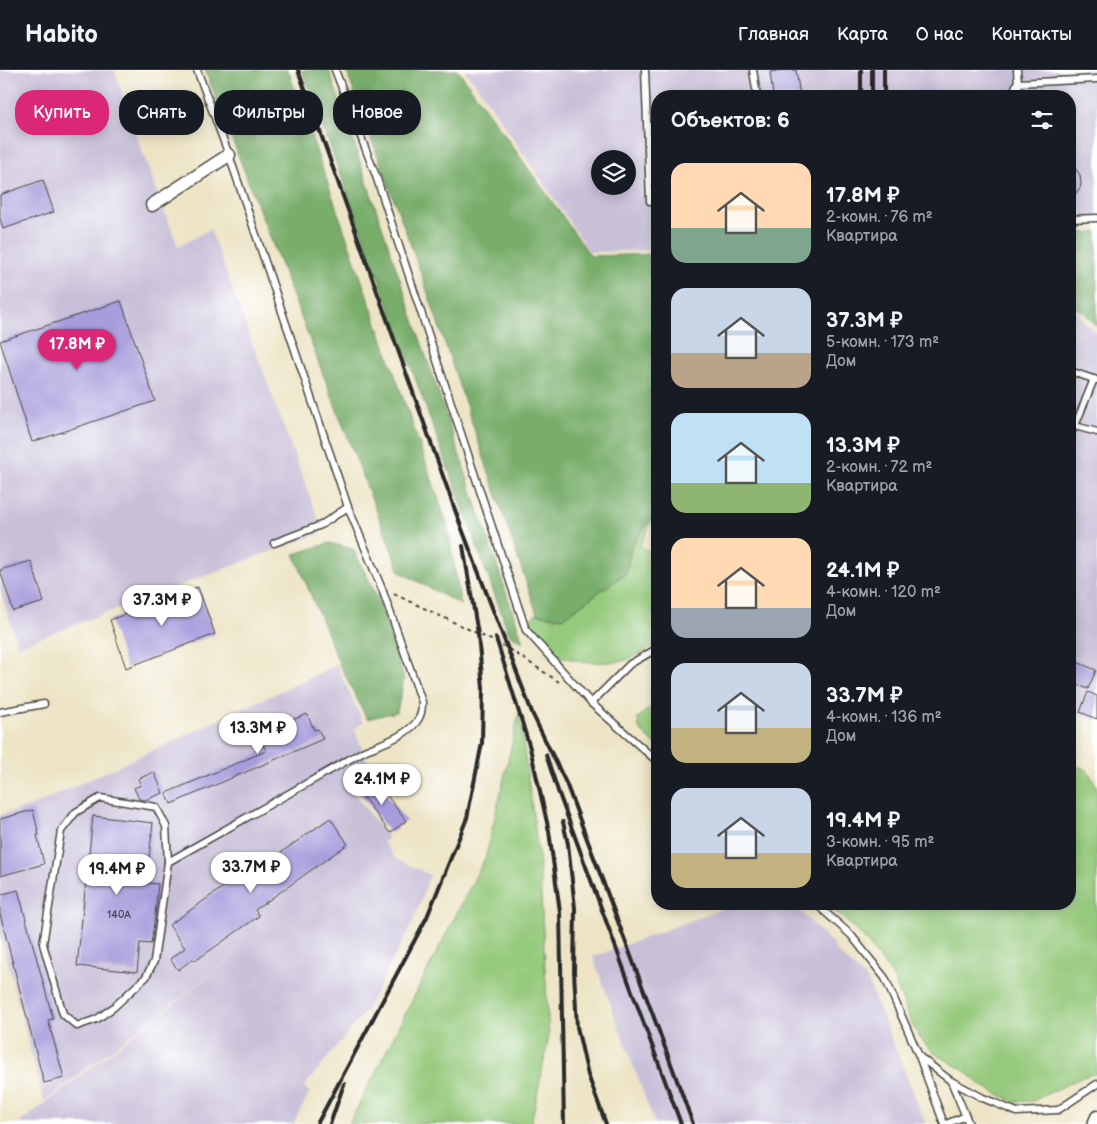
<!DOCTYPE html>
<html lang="ru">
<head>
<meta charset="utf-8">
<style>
	:root { --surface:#171b24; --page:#20242c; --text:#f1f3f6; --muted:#9ea1a6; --line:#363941; --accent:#db2777 }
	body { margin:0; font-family:"Balsamiq Sans",sans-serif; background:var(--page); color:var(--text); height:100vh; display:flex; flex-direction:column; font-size:19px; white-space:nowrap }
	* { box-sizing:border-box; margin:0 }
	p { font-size:16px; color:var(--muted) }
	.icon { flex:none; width:28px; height:28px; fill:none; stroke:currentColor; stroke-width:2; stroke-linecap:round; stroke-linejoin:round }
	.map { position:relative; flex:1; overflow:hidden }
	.panel { position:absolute; left:651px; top:20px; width:425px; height:820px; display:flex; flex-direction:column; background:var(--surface); border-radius:20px; box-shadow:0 2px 12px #0003 }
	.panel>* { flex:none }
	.banner { position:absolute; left:15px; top:20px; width:475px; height:45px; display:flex; gap:10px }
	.tools { position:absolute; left:591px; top:80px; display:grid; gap:10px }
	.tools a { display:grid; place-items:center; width:45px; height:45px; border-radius:50%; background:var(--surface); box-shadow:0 2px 12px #0003; font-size:25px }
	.price { position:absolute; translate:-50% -42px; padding:0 11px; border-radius:18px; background:#fff; color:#222; font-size:16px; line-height:32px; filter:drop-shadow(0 1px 2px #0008) }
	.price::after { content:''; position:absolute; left:50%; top:30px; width:15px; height:11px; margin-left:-8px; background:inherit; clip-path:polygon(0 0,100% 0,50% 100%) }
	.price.selected { background:var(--accent); color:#fff }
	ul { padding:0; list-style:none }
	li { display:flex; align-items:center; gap:15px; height:125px; padding:0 20px }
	li span { display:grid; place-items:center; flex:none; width:140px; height:100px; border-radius:15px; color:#555 }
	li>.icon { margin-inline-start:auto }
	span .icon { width:60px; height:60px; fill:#fffc; stroke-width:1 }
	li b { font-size:21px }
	h2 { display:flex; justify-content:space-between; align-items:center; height:60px; padding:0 20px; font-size:21px }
	.tag { padding:0 18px; border-radius:20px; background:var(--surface); box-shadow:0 2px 12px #0003; font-size:18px; line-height:45px }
	.tag.selected { background:var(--accent); color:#fff }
	header { display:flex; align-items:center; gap:30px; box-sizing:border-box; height:70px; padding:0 25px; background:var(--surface); border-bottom:1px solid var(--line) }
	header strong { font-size:24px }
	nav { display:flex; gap:28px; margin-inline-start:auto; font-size:18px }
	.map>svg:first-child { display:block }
	.industrial { fill:#c8bfd8; fill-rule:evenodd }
	.green { fill:#95c97b; stroke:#607a53 }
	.forest { fill:#78ad6b; stroke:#526c4b }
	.building { fill:#a79cdc }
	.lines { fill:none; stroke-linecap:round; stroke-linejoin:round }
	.lane-casing { stroke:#484742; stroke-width:9 }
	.street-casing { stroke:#484742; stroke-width:15 }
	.path { stroke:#484742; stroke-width:2; stroke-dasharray:4 4; stroke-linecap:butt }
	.lane { stroke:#fff; stroke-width:6 }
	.street { stroke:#fff; stroke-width:12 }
	.rail { stroke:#2b2b2b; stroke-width:4 }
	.labels { text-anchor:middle; stroke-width:4; stroke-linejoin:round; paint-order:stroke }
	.number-label { font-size:11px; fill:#4a4757 }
</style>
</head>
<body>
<header>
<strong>Habito</strong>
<nav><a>Главная</a><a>Карта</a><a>О нас</a><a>Контакты</a></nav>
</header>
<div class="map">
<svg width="1097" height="1054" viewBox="0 0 1097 1054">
	<rect width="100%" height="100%" fill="#fff"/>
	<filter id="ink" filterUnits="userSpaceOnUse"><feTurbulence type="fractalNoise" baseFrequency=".02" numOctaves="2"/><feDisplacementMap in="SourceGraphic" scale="10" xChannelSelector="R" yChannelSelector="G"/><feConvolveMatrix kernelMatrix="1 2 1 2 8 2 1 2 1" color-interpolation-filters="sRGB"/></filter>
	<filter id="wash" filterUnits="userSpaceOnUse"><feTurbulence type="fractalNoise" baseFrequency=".0096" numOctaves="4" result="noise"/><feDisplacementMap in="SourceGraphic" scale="20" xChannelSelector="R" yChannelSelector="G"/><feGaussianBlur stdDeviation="1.12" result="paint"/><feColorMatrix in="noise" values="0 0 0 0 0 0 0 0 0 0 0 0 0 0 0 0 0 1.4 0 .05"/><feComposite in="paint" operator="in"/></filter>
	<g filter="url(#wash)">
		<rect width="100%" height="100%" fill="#ede4c5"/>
		<g class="industrial">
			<path d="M0,0H114L138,70L178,177L210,159L323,462L18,576L0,519Z"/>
			<path d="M464,0H1097V154L1070,155V26H658L657,180L590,182L476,14ZM600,89H628V116H600Z"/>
			<path d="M1070,240L1078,243L1097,265V651L1070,638Z"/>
			<path d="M337,595L363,653L354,659L371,700L348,716L388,768L383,772L396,789L430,805L414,850L367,939L304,1017L310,1022L293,1054H18L261,866L44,1031L0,864V745L32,736Z"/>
			<path d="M735,834H793L832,873L837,882L867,909L926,1054H655L593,887Z"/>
		</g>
		<g class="green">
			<path d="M657,439L640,476L657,486L658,511L656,514L658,515L657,574C646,580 635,588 622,591C606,594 566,593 553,581C544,573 536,561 528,551L537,544L563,548L626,503L631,477Z"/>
			<path d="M649,638L657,644V676L639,659L638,648Z"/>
			<path d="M519,643L539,788L549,967L531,1054H349L486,786Z"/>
			<path d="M1070,693L1087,700L1097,716V1003L1080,1008L1033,1031L1016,1032L999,1025L979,1014L968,1003L933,982L920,968L911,953L893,906L863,867L828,834H1070Z"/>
		</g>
		<g class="forest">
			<path d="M205,0H288L447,453L461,535L400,502Z"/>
			<path d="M302,0H329L523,572L509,564Z"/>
			<path d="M346,0H458L591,186L657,184L658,422L654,431L657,436V439L631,477L626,503L563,548L537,544L421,203Z"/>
			<path d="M1097,162V257L1084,242L1070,235V171L1077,163Z"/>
			<path d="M330,473L353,479L378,528L404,609L397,642L367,649L339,593L294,484Z"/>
		</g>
		<g id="blocks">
			<g class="building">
				<path d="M784,0H796L800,26H773L770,2Z"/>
				<path d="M1070,91L1080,105L1081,113L1080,118L1070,131Z"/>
				<path d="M43,110L54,142L3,159L0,149V125Z"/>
				<path d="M121,231L155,331L32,372L0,271Z"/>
				<path d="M31,491L44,532L13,541L0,500Z"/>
				<path d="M198,517L215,564L126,598L110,550Z"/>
				<path d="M1070,589L1096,600L1088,619L1070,612Z"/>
				<path d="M1088,622L1097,626V649L1080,642Z"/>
				<path d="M307,644L314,660L318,659L323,669L171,734L166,723L266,681L258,664Z"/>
				<path d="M154,702L163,723L145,730L139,729L134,718L141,715L138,709Z"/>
				<path d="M374,708L406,751L390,763L358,720Z"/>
				<path d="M33,740L39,765H37L44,794L0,806V749Z"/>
				<path d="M93,746L153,753L146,813L158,814L155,846L151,874L140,873L137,902L77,896Z"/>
				<path d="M330,748L348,774L255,840L259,846L195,891L193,889L178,900L170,889L185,878L169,855L232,811L235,815Z"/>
				<path d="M18,820L53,949L48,950L64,1008L44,1013L0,844V825Z"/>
			</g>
		</g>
	</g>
	<g filter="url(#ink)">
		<use href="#blocks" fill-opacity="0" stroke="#484742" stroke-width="1"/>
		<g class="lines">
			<defs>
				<g id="lane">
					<path d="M335,0L376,106L526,560L591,633L658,692"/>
					<path d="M645,0L650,131H658"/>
					<path d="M753,0L757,26"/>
					<path d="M1017,0L1019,26"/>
					<path d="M1012,26L1017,13L1097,9"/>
					<path d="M1070,149L1097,148"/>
					<path d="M1070,301L1096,310"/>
					<path d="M1075,356L1097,362"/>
					<path d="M1070,364L1075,356L1094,309"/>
					<path d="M274,473L321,455L348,437"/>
					<path d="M591,633L630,594L658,578"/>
					<path d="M0,642L44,634"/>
					<path d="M100,728L156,737L166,756L168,792L154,891L146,907L114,937L97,949L77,956L63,944L43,874L61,761L76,742Z"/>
					<path d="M168,792L364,681C381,674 410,665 419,648C422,643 422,637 422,632L382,519L348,437L229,85L197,0"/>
					<path d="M816,834L851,865L885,908L919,986L944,1054"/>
					<path d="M920,987L951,1011L983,1028L1017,1042L1058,1040L1097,1014"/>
					<path d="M951,1011L969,1054"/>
					<path d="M946,1054L966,1046"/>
				</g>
				<g id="street">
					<path d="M152,135L229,85"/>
					<path d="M1094,1054L1097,1047"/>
				</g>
			</defs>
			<use href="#lane" class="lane-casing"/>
			<use href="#street" class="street-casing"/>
			<path class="path" d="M394,524L506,577L559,612"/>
			<use href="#lane" class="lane"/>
			<use href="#street" class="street"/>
			<g class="rail">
				<path d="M298,0L459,451L533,645L566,713L656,953L693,1054"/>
				<path d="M861,0V26"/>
				<path d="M872,0V26"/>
				<path d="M884,0V26"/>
				<path d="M496,568L530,678L549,761L560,842L564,1054"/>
				<path d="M546,685L558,721L681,1054"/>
				<path d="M563,752L568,774L575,838L574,901L577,957L588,1005L606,1054"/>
				<path d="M317,1054L427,847L467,748L482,673L483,618L478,564L463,476"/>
				<path d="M330,1054L344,1014"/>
			</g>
		</g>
	</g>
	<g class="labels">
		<g class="number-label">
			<text x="119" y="848">140А</text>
		</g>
	</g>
</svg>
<div class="tools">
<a><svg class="icon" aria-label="layers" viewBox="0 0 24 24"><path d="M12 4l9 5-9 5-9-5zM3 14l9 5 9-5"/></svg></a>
</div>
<b class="price selected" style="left:77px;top:301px">17.8M ₽</b>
<b class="price" style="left:162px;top:557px">37.3M ₽</b>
<b class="price" style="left:258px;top:685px">13.3M ₽</b>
<b class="price" style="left:382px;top:736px">24.1M ₽</b>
<b class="price" style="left:251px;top:824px">33.7M ₽</b>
<b class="price" style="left:117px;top:826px">19.4M ₽</b>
<div class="banner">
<a class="tag selected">Купить</a>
<a class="tag">Снять</a>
<a class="tag">Фильтры</a>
<a class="tag">Новое</a>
</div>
<section class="panel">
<h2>Объектов: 6<svg class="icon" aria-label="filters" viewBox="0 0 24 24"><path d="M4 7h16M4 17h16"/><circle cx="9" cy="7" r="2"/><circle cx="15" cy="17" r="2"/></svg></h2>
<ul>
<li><span style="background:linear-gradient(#ffd9b3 65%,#7fa58c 0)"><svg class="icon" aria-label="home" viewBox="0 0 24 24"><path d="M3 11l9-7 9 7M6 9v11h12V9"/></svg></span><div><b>17.8M ₽</b><p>2-комн. · 76 m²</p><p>Квартира</p></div></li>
<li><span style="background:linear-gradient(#c9d6e8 65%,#b9a48a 0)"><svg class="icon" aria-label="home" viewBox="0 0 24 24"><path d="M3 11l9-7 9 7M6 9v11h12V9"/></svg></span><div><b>37.3M ₽</b><p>5-комн. · 173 m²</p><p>Дом</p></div></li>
<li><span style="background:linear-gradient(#bfe0f5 70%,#8fb573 0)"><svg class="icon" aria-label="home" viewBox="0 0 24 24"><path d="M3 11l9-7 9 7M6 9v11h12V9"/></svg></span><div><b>13.3M ₽</b><p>2-комн. · 72 m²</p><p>Квартира</p></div></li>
<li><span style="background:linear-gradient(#ffd9b3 70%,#9aa5b1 0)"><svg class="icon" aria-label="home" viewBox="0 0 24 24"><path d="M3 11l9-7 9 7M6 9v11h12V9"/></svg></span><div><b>24.1M ₽</b><p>4-комн. · 120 m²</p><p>Дом</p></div></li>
<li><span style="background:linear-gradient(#c9d6e8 65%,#c2b280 0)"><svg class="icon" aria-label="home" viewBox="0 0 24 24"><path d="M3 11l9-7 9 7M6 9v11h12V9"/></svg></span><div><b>33.7M ₽</b><p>4-комн. · 136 m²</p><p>Дом</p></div></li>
<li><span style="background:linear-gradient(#c9d6e8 65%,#c2b280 0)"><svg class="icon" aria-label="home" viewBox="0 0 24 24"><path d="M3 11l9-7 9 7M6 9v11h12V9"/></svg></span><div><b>19.4M ₽</b><p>3-комн. · 95 m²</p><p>Квартира</p></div></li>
</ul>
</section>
</div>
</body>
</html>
